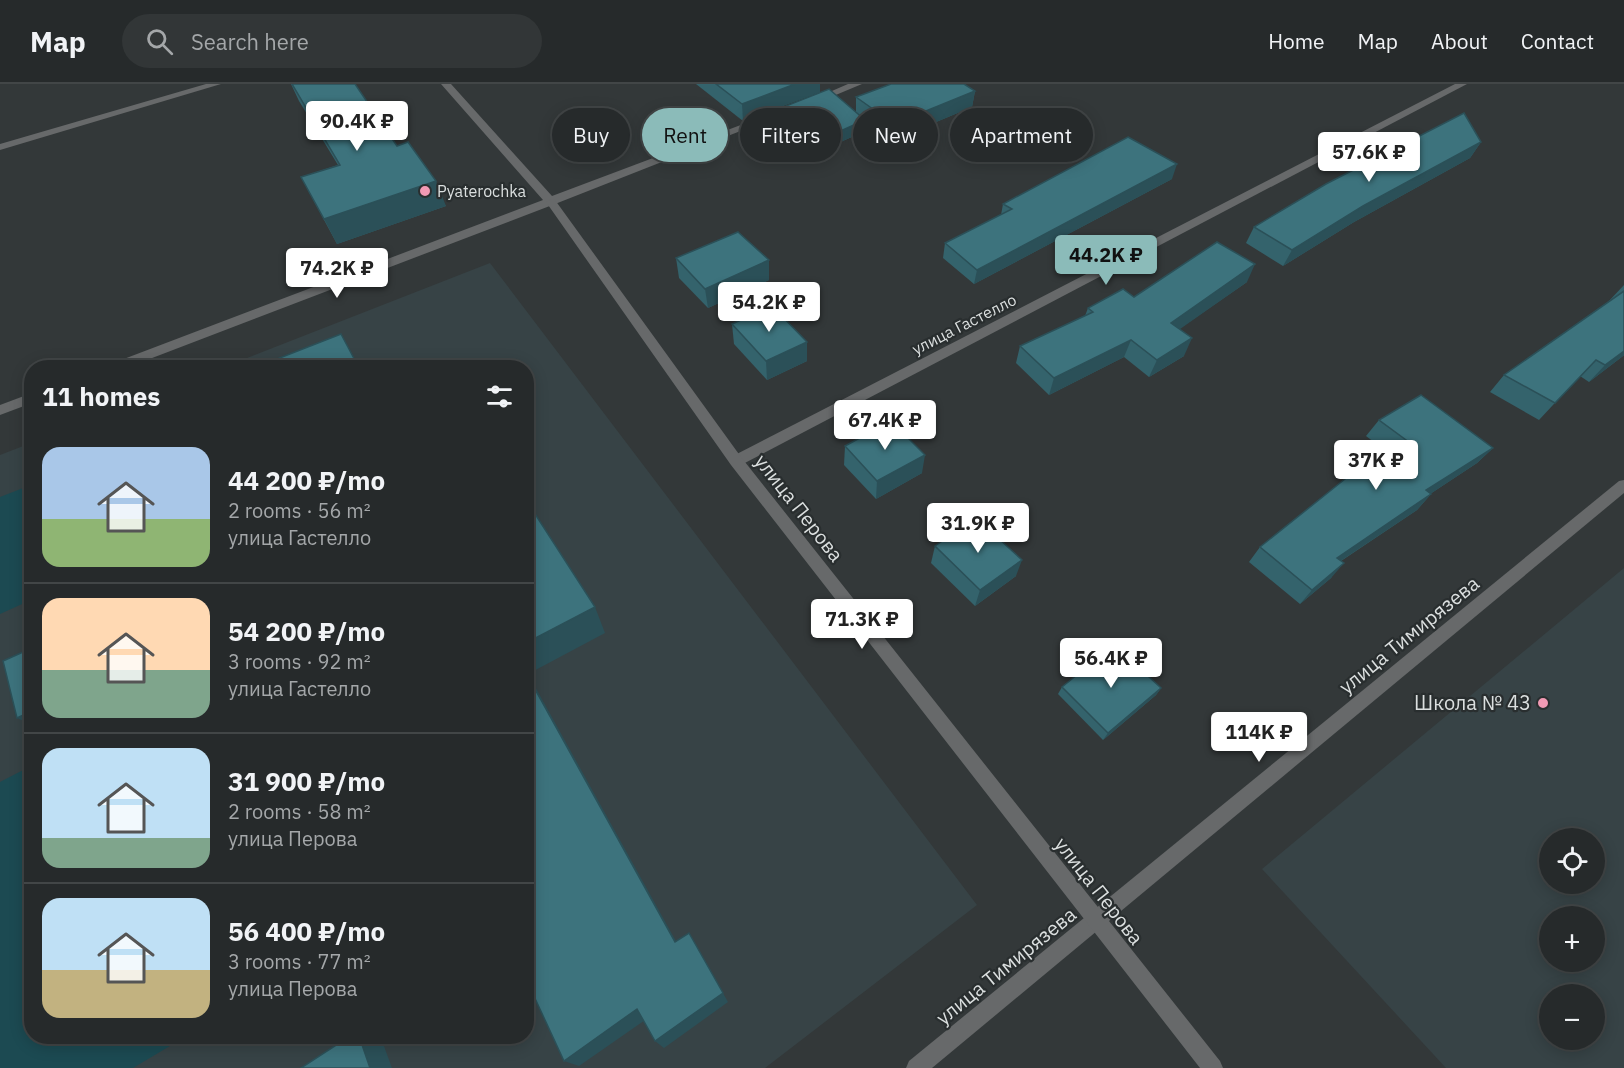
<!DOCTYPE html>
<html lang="en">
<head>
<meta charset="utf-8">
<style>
	:root { --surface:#262a2b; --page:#323637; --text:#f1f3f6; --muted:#a4a7a9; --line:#424647; --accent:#8bbbb9 }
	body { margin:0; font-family:"IBM Plex Sans",sans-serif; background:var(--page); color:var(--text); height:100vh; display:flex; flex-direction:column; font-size:22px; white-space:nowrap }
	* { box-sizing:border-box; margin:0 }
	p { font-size:20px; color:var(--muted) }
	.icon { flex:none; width:33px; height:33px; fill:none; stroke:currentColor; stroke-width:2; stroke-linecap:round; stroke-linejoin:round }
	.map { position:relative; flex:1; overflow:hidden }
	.details { position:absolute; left:24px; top:276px; width:510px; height:684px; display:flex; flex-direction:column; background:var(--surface); border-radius:24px; box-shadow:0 3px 15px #0003,0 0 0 2px var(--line) }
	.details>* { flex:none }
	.top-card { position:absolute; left:552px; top:24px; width:570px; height:54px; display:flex; gap:12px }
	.buttons { position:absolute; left:1539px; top:744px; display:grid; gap:12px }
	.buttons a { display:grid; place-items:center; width:66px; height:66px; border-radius:50%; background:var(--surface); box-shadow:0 3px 15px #0003,0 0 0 2px var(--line); font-size:30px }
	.price { position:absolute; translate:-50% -51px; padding:0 14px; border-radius:6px; background:#fff; color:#222; font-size:20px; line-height:39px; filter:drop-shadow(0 2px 3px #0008) }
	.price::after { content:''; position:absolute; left:50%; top:36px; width:18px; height:14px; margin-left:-9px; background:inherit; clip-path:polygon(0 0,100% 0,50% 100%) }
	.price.on { background:var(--accent); color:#111 }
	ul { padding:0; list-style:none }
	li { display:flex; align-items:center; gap:18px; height:150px; padding:0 18px }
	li+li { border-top:2px solid var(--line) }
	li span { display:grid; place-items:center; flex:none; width:168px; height:120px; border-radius:18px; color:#555 }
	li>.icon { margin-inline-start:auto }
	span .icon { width:72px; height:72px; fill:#fffc; stroke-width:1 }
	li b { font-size:26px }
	h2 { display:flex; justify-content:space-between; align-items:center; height:72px; padding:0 18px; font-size:26px }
	.pill { padding:0 21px; border-radius:27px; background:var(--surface); box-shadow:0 3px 15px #0003,0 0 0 2px var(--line); font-size:21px; line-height:54px }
	.pill.on { background:var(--accent); color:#111 }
	header { display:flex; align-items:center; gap:36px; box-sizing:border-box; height:84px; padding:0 30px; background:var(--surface); border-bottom:2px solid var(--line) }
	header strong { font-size:28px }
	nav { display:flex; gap:33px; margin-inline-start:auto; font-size:21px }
	.search { width:420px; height:54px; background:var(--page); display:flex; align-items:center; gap:15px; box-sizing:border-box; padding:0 21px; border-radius:33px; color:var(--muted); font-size:22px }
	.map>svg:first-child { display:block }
	.built { fill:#374346; fill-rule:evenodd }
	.green { fill:#1c4a52 }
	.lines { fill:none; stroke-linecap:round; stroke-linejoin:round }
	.minor { fill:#67696a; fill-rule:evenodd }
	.tertiary { fill:#67696a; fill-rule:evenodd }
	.wall { fill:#34636c }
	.shaded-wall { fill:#2b5058 }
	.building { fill:#3d737d; stroke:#2b5058; stroke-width:1.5 }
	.poi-dot { fill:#f19ab4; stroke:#292e2f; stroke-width:2 }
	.labels { text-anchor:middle; stroke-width:4.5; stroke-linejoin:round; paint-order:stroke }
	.far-poi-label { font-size:16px; fill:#dbdfdf; stroke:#292e2f; text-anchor:start }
	.far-street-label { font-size:16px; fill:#dbdfdf; stroke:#292e2f }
	.street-label { font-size:20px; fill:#dbdfdf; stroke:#292e2f }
	.poi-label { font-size:20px; fill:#dbdfdf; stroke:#292e2f; text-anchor:end }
</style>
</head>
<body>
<header>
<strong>Map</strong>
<div class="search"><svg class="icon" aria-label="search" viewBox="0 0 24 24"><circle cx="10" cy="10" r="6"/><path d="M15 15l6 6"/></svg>Search here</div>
<nav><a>Home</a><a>Map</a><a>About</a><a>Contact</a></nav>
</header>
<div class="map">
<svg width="1624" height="984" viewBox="0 0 1624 984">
	<rect width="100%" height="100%" fill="#333839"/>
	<g class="built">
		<path d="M490,179L977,821L765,984H0V371L31,359L32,952H526V284L224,283Z"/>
		<path d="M1624,484V984H1446L1262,785ZM1550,754H1594V800H1550ZM1550,832H1594V878H1550ZM1550,910H1594V956H1550Z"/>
	</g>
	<g class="green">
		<path d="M31,401V516L0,530V413Z"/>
		<path d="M31,682L32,952L185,953L133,984H0V698Z"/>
	</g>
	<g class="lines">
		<g class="minor">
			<path d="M206,0H221L0,66V60Z"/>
			<path d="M441,0H451L552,112L767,31L776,33L555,120L126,284H106L108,281L543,116Z"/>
			<path d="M848,0H862L819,18L811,16Z"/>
			<path d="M1455,0H1467L741,381L736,382L729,377L731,373Z"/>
			<path d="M32,309V319L0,331V321Z"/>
			<path d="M1624,396V409L932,984H906L909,977L1619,397Z"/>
		</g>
		<path class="tertiary" d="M551,115L555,116L741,373L1220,977L1223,984H1200L731,381L546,118Z"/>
	</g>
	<g class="wall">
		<path d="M291,0H355L397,62L446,122L337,160L301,93L338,81L299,17Z"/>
		<path d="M696,0H820V8L743,37Z"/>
		<path d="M975,7L972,23L893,56L865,37V47L796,78L753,45V35L856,28V13Z"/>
		<path d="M1481,58L1470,74L1354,138L1283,182L1246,159L1254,143Z"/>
		<path d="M1172,95L974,200L943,174L945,159L1001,131L1003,120Z"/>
		<path d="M676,174L769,196L708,224L679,194Z"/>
		<path d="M1247,198L1179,245L1184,272L1149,293L1124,273L1049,311L1016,279L1020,262L1085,232L1088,224L1134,213Z"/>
		<path d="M1624,201V271L1623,272L1589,298L1580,292L1539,336L1490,308L1504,291L1608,218Z"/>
		<path d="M732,240L807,277L767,296L734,260Z"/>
		<path d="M1379,336L1493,364L1477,379L1430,410H1431L1417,426L1341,477L1331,494L1300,520L1249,478L1260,463L1387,368L1366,352Z"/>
		<path d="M845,362L922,389L876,415L844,381Z"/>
		<path d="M935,462L1016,492L975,522L931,479Z"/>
		<path d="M1062,603L1161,604L1156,611L1103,656L1058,610Z"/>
	</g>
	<g class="shaded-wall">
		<path d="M795,0H820V8L743,37L742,20Z"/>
		<path d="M975,7L972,23L893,56L894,40Z"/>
		<path d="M865,36V47L796,78V67Z"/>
		<path d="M1481,58L1470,74L1354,138L1283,182L1292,166L1363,122Z"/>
		<path d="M1177,80L1172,95L974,200L977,186Z"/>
		<path d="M436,97L446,122L337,160L324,135Z"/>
		<path d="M769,176V196L708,224L705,205Z"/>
		<path d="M1255,180L1247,198L1163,257L1171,239Z"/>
		<path d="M1192,254L1184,272L1149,293L1157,276Z"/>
		<path d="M1131,256L1124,273L1049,311L1054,294Z"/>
		<path d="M807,258V277L767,296L766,277Z"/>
		<path d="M1624,267V271L1623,272L1589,298L1605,281Z"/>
		<path d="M1493,364L1477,379L1412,422L1426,406Z"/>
		<path d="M925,371L922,389L876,415L877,397Z"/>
		<path d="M1431,410L1417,426L1324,488L1337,474Z"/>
		<path d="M1022,476L1016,492L975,522L980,506Z"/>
		<path d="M1344,479L1331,494L1300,520L1312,506Z"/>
		<path d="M595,523L605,549L528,590L683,870L675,858L526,589V559Z"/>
		<path d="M1161,604L1156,611L1103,656L1108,649Z"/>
		<path d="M32,627V641L17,634Z"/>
		<path d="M689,849L728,918L664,964L655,957Z"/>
		<path d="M637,925L648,934L579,982L564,977Z"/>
		<path d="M359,952H375L381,954L392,984H370Z"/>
	</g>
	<g class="building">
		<path d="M292,0H355L397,62L408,58L436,97L324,135L301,93L340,81Z"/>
		<path d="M716,0H795L742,20Z"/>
		<path d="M891,0H964L975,7L894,40L856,13Z"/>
		<path d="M829,5L865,36L796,67L753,35Z"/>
		<path d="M1464,29L1481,58L1363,122L1292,166L1254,143L1326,100Z"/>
		<path d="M1128,53L1177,80L977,186L945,159L1012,125L1003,120Z"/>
		<path d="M738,148L769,176L705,205L676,174Z"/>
		<path d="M1217,158L1255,180L1171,239L1192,254L1157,276L1131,256L1054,294L1020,262L1093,228L1088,224L1123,205L1134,213Z"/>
		<path d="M1624,207V267L1605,281L1596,276L1555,319L1504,291Z"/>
		<path d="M772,222L807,258L766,277L732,240Z"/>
		<path d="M341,250L359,284H254Z"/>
		<path d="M1421,311L1493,364L1426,406L1431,410L1337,474L1344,479L1312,506L1260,463L1350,391L1406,356L1379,336Z"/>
		<path d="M891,337L925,371L877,397L845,362Z"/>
		<path d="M526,416L595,523L526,559Z"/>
		<path d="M976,434L1022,476L980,506L935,462Z"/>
		<path d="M1114,561L1161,604L1108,649L1062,603Z"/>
		<path d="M32,564V627L17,634L3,577Z"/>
		<path d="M526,589L675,858L689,849L723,909L655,957L637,925L564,977L526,895Z"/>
		<path d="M350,952H359L370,984H301Z"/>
	</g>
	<g class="poi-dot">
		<circle cx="425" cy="107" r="6"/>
		<circle cx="1543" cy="619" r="6"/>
	</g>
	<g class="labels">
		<g class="far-poi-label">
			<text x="437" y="113">Pyaterochka</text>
		</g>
		<g class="far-street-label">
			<text transform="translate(964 240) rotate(-27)" y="6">улица Гастелло</text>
		</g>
		<g class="street-label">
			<text transform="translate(799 424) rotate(52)" y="7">улица Перова</text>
			<text transform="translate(1409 551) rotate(-39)" y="7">улица Тимирязева</text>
			<text transform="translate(1099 807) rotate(52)" y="7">улица Перова</text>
			<text transform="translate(1006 882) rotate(-39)" y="7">улица Тимирязева</text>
		</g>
		<g class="poi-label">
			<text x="1531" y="626">Школа № 43</text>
		</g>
	</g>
</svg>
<div class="buttons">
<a><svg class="icon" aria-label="locate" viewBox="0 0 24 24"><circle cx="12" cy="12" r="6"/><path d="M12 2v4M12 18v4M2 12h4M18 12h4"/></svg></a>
<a>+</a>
<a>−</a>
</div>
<b class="price" style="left:357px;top:68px">90.4K ₽</b>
<b class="price" style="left:1369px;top:99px">57.6K ₽</b>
<b class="price on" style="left:1106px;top:202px">44.2K ₽</b>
<b class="price" style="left:337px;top:215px">74.2K ₽</b>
<b class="price" style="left:769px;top:249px">54.2K ₽</b>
<b class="price" style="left:885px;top:367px">67.4K ₽</b>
<b class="price" style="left:1376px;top:407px">37K ₽</b>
<b class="price" style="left:978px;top:470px">31.9K ₽</b>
<b class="price" style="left:862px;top:566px">71.3K ₽</b>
<b class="price" style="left:1111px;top:605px">56.4K ₽</b>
<b class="price" style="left:1259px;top:679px">114K ₽</b>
<div class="top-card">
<a class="pill">Buy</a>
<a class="pill on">Rent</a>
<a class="pill">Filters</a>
<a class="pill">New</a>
<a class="pill">Apartment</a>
</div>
<section class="details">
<h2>11 homes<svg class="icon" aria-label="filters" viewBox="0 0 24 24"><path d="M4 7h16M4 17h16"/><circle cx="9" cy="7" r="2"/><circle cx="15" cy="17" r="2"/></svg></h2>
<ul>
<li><span style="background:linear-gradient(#a9c7e8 60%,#8fb573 0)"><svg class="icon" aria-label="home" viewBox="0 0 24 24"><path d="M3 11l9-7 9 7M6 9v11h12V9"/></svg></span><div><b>44 200 ₽/mo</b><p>2 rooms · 56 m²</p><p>улица Гастелло</p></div></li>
<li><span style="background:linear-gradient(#ffd9b3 60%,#7fa58c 0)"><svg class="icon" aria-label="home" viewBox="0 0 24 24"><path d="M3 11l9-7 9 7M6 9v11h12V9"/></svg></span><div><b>54 200 ₽/mo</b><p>3 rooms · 92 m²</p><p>улица Гастелло</p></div></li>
<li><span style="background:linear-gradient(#bfe0f5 75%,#7fa58c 0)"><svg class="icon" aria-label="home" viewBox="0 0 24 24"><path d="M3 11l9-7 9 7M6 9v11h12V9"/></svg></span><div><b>31 900 ₽/mo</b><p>2 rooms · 58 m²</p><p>улица Перова</p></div></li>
<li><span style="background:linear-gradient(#bfe0f5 60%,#c2b280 0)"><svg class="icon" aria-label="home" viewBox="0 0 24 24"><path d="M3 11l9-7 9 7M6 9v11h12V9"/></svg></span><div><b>56 400 ₽/mo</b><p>3 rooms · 77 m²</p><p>улица Перова</p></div></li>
</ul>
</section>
</div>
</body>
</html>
